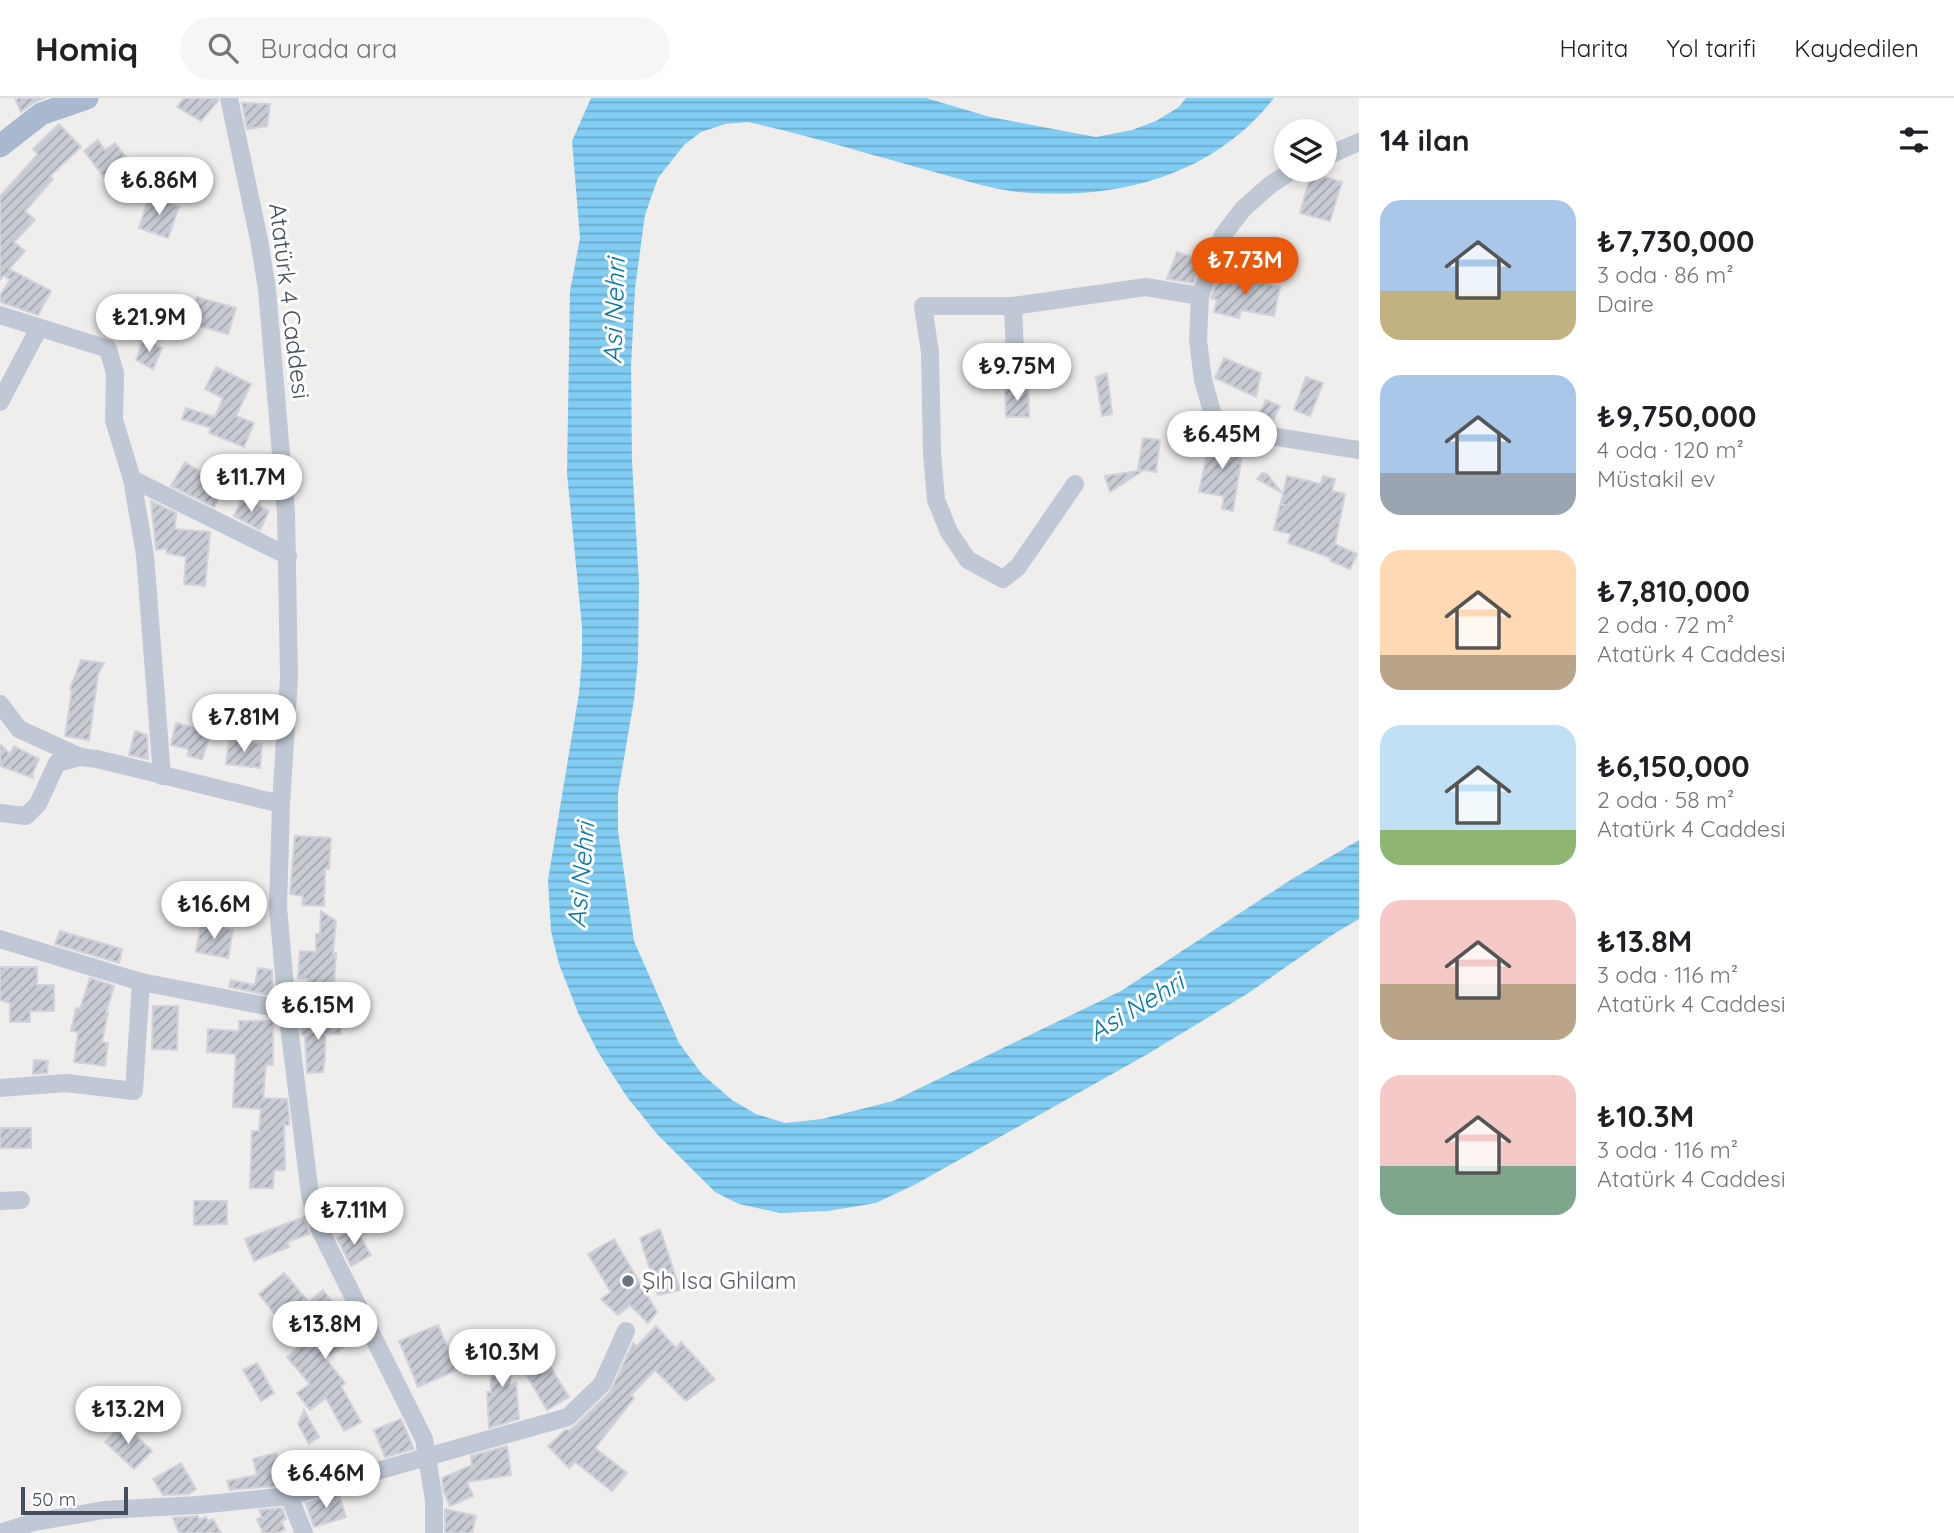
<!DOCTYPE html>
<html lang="tr">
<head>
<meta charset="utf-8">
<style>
	:root { --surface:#fff; --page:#f6f6f6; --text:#202124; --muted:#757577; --line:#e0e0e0; --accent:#ea580c }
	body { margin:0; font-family:Quicksand,sans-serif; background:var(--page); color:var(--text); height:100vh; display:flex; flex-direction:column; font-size:26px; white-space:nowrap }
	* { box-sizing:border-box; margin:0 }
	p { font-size:23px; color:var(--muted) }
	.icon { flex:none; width:38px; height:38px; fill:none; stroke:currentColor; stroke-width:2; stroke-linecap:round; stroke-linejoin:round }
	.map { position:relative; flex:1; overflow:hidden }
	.drawer { display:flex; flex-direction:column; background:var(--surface); width:595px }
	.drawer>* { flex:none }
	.tools { position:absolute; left:1274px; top:21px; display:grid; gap:14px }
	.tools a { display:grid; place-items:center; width:63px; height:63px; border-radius:50%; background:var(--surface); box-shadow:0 4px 10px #0003; font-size:35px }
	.scale { position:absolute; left:21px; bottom:18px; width:107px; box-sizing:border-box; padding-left:7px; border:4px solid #444e5c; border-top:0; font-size:19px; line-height:24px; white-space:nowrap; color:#444e5c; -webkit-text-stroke:5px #fff; paint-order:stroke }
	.price { position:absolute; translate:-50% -60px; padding:0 16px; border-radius:24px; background:#fff; color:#222; font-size:23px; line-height:46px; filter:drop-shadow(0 2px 4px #0008) }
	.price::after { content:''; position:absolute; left:50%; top:42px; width:21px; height:16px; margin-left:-10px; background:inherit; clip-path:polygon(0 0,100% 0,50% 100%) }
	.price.on { background:var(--accent); color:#fff }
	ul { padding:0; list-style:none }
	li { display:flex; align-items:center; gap:21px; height:175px; padding:0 21px }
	li span { display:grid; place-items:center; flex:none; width:196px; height:140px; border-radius:21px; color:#555 }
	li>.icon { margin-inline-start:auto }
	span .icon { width:84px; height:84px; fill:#fffc; stroke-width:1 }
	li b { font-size:30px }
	h2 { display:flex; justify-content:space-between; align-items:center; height:84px; padding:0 21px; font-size:30px }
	header { display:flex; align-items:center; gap:42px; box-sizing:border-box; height:98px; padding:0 35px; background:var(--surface); border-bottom:2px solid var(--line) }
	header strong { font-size:33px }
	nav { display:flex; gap:38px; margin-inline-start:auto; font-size:24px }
	.search { width:490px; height:63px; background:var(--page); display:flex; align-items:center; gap:18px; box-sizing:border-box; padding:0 24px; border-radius:38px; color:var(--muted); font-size:26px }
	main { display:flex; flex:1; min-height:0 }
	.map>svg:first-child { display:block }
	.water { fill:url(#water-rules) }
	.building { fill:url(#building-hatch); stroke:#d1d2da; stroke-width:2 }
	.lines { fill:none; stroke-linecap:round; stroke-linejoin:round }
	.minor { stroke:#bfc8d4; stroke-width:18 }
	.major { stroke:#aab8cf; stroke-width:23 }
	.worship-dot { fill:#6b7280; stroke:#fff; stroke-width:2.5 }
	.labels { text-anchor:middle; stroke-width:6; stroke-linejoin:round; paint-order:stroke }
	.street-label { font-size:24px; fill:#444e5c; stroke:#fff }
	.worship-label { font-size:24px; fill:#5b616d; stroke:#fff; text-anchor:start }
	.water-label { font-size:26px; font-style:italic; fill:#0178b3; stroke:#fff }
</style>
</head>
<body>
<header>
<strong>Homiq</strong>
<div class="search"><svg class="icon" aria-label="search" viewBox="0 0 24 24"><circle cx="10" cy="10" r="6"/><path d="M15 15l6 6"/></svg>Burada ara</div>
<nav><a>Harita</a><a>Yol tarifi</a><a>Kaydedilen</a></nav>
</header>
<main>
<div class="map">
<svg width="1359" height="1435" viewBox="0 0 1359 1435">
	<defs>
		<pattern id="water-rules" width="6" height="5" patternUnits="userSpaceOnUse" patternTransform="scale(1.75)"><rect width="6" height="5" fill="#81cdf3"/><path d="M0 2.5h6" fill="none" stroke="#6ba9c8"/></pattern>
		<pattern id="building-hatch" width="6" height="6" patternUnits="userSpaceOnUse" patternTransform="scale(1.75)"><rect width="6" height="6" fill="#c9cbd4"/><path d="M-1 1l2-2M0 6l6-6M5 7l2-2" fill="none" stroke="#a5a7af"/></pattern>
	</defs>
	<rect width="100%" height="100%" fill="#f0eded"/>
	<path class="water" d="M591,0H926L990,19L1096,39L1132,32L1156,23L1179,9L1186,0H1274C1216,75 1123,101 1032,95C1000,94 968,83 938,75C875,58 811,38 748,24L725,26L701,34L684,47L658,80L645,117L635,190L631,268L632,363L639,485L638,562L634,602L618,695V733L634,843L679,945L702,976L732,1002L756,1016L785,1025L822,1021L893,1003L1121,893L1292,781L1359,742V821L1332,837L1250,894L1146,957L916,1086L876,1105L828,1113L780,1115L739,1106L715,1094L657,1036L627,999L598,954L579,917L559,866L551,833L548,782L579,595L582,559V529L567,375L570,193L580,140L572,43Z"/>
	<g class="building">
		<path d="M15,0H44L33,5L21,14Z"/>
		<path d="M184,0H218V3L201,23L177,9Z"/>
		<path d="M242,5L270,6L267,28L247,31Z"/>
		<path d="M59,26L81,49L50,78L53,81L25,113L35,122L14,144L25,153L9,171L51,193L38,217L0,204V198L10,182L4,177L0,182V98L38,56L33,51Z"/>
		<path d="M98,42L105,52L115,45L128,61L104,79L84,53Z"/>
		<path d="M1311,75L1342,84L1330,123L1300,115Z"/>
		<path d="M149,99L179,109L168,140L139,130Z"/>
		<path d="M1177,154L1201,162L1193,185L1167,181Z"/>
		<path d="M1239,172L1252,175L1250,182L1280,189L1274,218L1241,212L1239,220L1214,214L1217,202L1211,200L1218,182L1236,186Z"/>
		<path d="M197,199L236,210L228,236L189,225Z"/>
		<path d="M143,242L162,250L153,271L136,262Z"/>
		<path d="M1224,260L1261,275L1256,299L1215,280Z"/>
		<path d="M216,269L251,286L236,318L254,325L244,349L209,335L211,330L182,321L186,310L215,319L223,300L205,291Z"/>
		<path d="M1107,275L1112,316L1102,318L1096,279Z"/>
		<path d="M1306,279L1323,285L1310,318L1294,312Z"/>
		<path d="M1028,288L1029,319H1006L1005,289L1016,293Z"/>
		<path d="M1266,302L1280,308L1271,327L1255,324Z"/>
		<path d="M1211,337L1238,344L1237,355L1242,356L1233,413L1222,411L1224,398L1199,394Z"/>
		<path d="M1143,340L1160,342L1156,374L1144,372L1110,394L1105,378L1143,372L1138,371Z"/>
		<path d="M185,364L225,389L214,409L171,388Z"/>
		<path d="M1262,375L1267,376L1282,395L1257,381Z"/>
		<path d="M1287,378L1321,386L1323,378L1335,381L1332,393L1345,396L1335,446L1357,456L1350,471L1330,463L1331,460L1288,445L1291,436L1274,432L1280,407H1284L1281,405Z"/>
		<path d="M242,400L269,413L260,432L234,418Z"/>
		<path d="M151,403L176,415L175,431L210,434L205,488L184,486L186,459L166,455L167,450L156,452Z"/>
		<path d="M81,562L104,565L98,576L89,642L65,638L72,592L70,591Z"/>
		<path d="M176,625L211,634L202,661L188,658V651L171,647Z"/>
		<path d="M135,633L147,637L148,661L129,657Z"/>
		<path d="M229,642L262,646L260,670L226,666Z"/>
		<path d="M0,646L10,656L14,648L39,661L32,677L33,680L0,668Z"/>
		<path d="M295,738L331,740L329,771H325L324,808L302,807L303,798L290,796Z"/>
		<path d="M321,813L336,823L333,855H336L334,887H338L339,907L310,904L308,881L298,880L300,853L316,854V836H320Z"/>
		<path d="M201,826L233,832L228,860L196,854Z"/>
		<path d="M60,833L122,851L119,865L55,846Z"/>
		<path d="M0,869H37V887H54V913H30V924H10V905L0,902Z"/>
		<path d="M258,870L272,872L273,898L229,889L231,882L255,887Z"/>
		<path d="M90,880L114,888L106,915H108L102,944L108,945L105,968L74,964L78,934L71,933L76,910L80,911Z"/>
		<path d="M153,908H178L177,952L152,951Z"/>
		<path d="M340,922L341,936H325V960L323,974L307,975L305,937H302L301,923Z"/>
		<path d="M239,923H273V967H266L263,1000L287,1001L289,1019V1027H284L285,1072H274L273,1090H250L252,1033H259L261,1011L233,1009L236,956L207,954L208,931L239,933Z"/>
		<path d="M34,962L48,963L47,975L33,976Z"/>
		<rect x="0" y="1030" width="31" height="20"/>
		<path d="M194,1103H227V1126L194,1127Z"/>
		<path d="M304,1119L309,1136L287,1144L289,1149L254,1163L245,1141Z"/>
		<path d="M355,1130L371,1157L351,1168L337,1140Z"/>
		<path d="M660,1131L680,1192L658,1197L640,1140Z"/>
		<path d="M614,1141L657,1214L648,1225L630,1207L618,1217L601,1201L611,1194L588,1156Z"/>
		<path d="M284,1175L307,1202L281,1224L259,1196Z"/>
		<path d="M323,1192L338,1211L336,1213L353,1244L325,1260L345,1285L341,1288L361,1324L344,1333L326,1300L310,1312L297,1295L310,1286L287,1259L315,1235L313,1231L319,1228L303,1209Z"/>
		<path d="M438,1227L457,1272L418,1289L399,1243Z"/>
		<path d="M656,1228L676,1250L681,1244L715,1281L686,1303L655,1272L631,1297L634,1300L595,1350L627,1375L612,1393L575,1364L569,1370L548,1348L565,1332H570L576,1327L610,1294L633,1245L637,1248Z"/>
		<path d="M491,1248H510V1288L516,1284L519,1321L489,1330L487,1294H491Z"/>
		<path d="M257,1265L274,1295L261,1303L243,1272Z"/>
		<path d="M548,1265L569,1299L547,1312L527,1278Z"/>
		<path d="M304,1312L319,1339L309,1346L298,1326Z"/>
		<path d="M401,1321L414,1351L385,1359L374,1332Z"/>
		<path d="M123,1325L152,1353L134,1371L105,1344Z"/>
		<path d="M507,1348L511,1377L467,1384L473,1398L450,1408L444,1395L442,1380L472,1367L471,1358Z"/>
		<path d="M276,1355L284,1387L230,1392L227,1383L257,1377L253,1361Z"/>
		<path d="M181,1365L196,1391L189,1396L163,1397L153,1381Z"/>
		<path d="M339,1396L346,1419L314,1429L306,1405Z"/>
		<path d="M282,1410L286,1421L281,1423L285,1432L277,1435H263L257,1421L262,1419L259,1412Z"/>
		<path d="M445,1411L476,1418L472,1435H445Z"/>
		<path d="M198,1418L199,1422L206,1419L208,1423L213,1421L221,1435H179L173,1420Z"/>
	</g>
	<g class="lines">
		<g class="minor">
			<path d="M229,0L259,142L267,191L286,415L289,579L281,706L278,809L287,912L310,1096L319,1130L424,1341L434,1402V1435"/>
			<path d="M1325,59L1359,44"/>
			<path d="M1293,72L1270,87L1243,111L1223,137L1200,198L1198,242L1203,282L1215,324L1239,333L1359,352"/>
			<path d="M1013,208L1016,282"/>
			<path d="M0,217L108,251L115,275L114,322L132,381L288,458"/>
			<path d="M0,304L39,230"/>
			<path d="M132,381L145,457L162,678"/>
			<path d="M1075,386L1018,469L1003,481L968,462L949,434L936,402L932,355L930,254L923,208H1013L1146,189L1200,198"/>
			<path d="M0,606L19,631L80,659"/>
			<path d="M0,715L26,718L38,706L57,665L80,659L97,661L281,706"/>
			<path d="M0,841L141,884L287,912"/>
			<path d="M0,990L66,985L134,993L141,884"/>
			<path d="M0,1103L21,1102"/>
			<path d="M289,1398L304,1435"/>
			<path d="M0,1435L34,1424L104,1412L198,1407L289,1398L568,1319L602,1286L626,1233"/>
		</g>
		<path class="major" d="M0,48L41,16L87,0"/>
	</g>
	<circle class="worship-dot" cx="628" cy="1183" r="7"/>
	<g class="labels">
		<g class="street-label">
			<text transform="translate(289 203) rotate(83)" y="8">Atatürk 4 Caddesi</text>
		</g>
		<g class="worship-label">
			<text x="642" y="1191">Şıh Isa Ghilam</text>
		</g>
		<g class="water-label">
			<text transform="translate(614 213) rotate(-88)" y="9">Asi Nehri</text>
			<text transform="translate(581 777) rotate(-85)" y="9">Asi Nehri</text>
			<text transform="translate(1136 909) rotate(-31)" y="9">Asi Nehri</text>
		</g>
	</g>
</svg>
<div class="tools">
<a><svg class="icon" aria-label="layers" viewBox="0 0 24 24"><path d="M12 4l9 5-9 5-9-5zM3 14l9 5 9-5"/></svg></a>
</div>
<div class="scale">50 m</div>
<b class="price" style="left:159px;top:119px">₺6.86M</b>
<b class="price on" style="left:1245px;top:199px">₺7.73M</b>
<b class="price" style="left:149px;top:256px">₺21.9M</b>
<b class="price" style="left:1017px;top:305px">₺9.75M</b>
<b class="price" style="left:1222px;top:373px">₺6.45M</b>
<b class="price" style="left:251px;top:416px">₺11.7M</b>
<b class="price" style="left:244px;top:656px">₺7.81M</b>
<b class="price" style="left:214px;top:843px">₺16.6M</b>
<b class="price" style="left:318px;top:944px">₺6.15M</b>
<b class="price" style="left:354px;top:1149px">₺7.11M</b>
<b class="price" style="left:325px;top:1263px">₺13.8M</b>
<b class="price" style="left:502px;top:1291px">₺10.3M</b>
<b class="price" style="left:128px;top:1348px">₺13.2M</b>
<b class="price" style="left:326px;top:1412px">₺6.46M</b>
</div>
<section class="drawer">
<h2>14 ilan<svg class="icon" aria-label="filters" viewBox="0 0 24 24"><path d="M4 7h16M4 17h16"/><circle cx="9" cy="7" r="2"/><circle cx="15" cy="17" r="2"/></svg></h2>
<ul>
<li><span style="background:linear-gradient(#a9c7e8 65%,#c2b280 0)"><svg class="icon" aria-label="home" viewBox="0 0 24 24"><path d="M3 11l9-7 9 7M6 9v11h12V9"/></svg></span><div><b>₺7,730,000</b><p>3 oda · 86 m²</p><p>Daire</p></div></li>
<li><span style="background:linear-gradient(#a9c7e8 70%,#9aa5b1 0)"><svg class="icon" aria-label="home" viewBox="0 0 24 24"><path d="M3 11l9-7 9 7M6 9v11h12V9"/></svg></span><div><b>₺9,750,000</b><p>4 oda · 120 m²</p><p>Müstakil ev</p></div></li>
<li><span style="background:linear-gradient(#ffd9b3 75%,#b9a48a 0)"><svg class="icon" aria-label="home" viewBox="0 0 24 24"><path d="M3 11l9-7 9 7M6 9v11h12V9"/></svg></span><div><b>₺7,810,000</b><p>2 oda · 72 m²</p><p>Atatürk 4 Caddesi</p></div></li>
<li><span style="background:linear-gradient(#bfe0f5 75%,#8fb573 0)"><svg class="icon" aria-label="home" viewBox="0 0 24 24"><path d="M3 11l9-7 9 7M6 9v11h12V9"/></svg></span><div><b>₺6,150,000</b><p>2 oda · 58 m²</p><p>Atatürk 4 Caddesi</p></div></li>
<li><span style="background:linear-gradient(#f6c9c9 60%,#b9a48a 0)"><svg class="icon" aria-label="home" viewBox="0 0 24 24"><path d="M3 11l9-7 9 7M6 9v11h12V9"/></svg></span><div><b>₺13.8M</b><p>3 oda · 116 m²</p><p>Atatürk 4 Caddesi</p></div></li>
<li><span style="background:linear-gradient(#f6c9c9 65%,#7fa58c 0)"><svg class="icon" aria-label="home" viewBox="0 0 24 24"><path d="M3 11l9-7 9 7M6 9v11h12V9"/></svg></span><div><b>₺10.3M</b><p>3 oda · 116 m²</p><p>Atatürk 4 Caddesi</p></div></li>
</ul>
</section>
</main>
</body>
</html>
